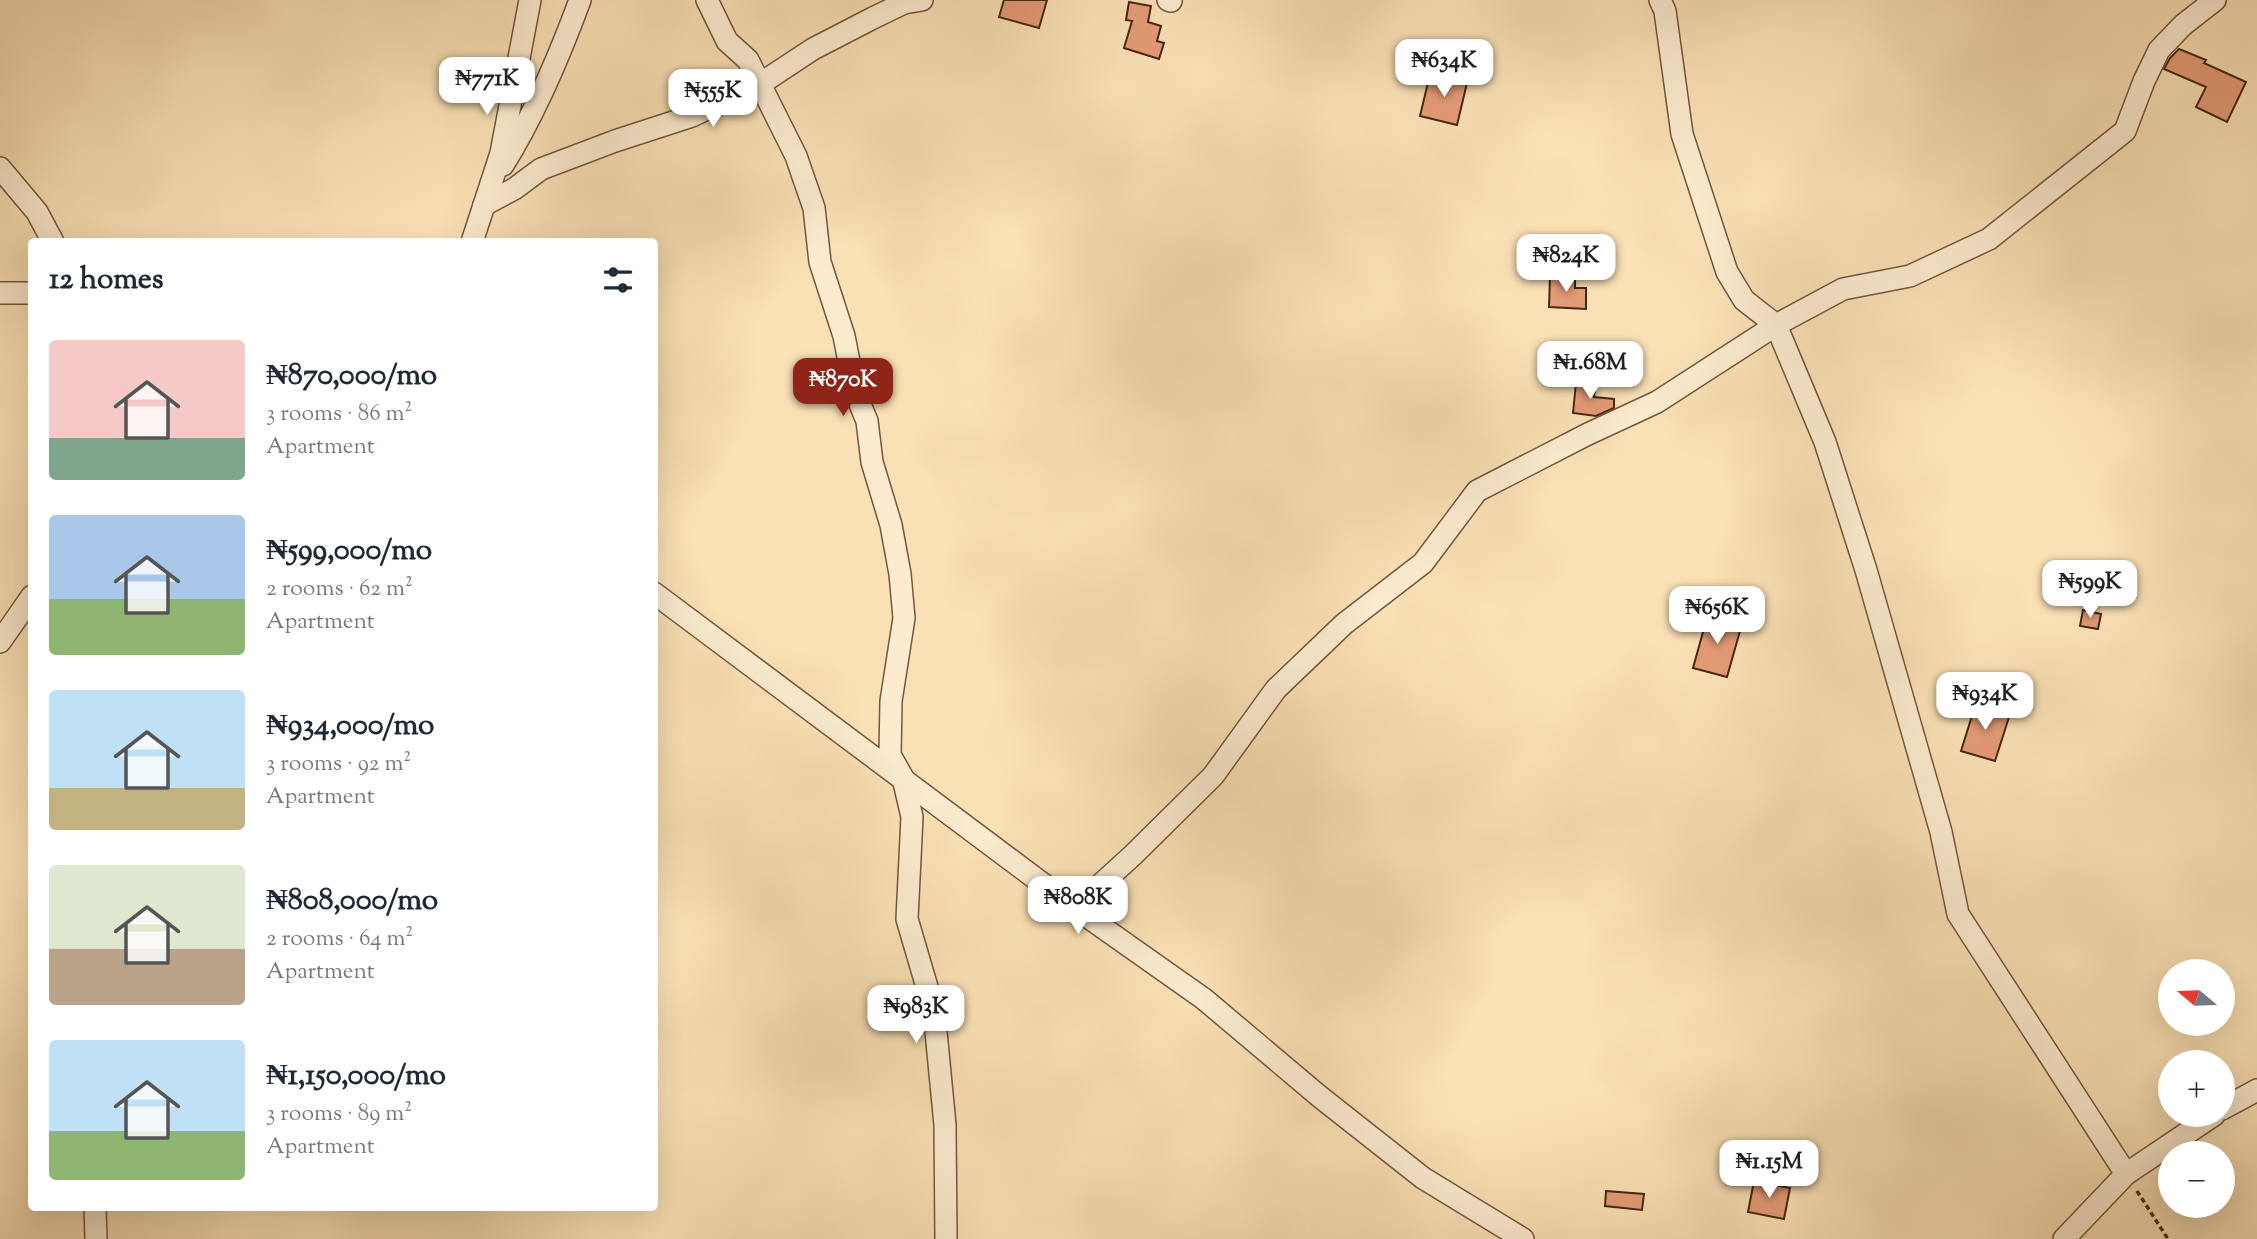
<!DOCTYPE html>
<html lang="en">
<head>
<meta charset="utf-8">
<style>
	:root { --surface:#fff; --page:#f2f2f3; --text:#1f2937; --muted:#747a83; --accent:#8f2418 }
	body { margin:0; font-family:"Sorts Mill Goudy",serif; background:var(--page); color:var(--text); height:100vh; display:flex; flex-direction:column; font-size:26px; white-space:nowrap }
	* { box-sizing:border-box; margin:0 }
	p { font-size:23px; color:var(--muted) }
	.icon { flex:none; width:38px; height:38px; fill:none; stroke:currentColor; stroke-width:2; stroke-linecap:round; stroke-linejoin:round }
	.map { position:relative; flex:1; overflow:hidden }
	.drawer { position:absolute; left:28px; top:238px; width:630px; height:973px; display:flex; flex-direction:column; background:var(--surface); border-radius:7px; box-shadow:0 7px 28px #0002 }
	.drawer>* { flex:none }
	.needle { width:46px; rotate:289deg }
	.fabs { position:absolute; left:2158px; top:959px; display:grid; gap:14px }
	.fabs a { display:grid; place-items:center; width:77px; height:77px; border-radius:50%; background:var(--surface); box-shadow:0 7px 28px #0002; font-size:35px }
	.price { position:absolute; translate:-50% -60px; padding:0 16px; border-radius:14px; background:#fff; color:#222; font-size:23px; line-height:46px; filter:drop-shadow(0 2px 4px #0008) }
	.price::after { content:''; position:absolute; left:50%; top:42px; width:21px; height:16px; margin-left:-10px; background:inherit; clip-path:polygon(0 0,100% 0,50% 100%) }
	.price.active { background:var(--accent); color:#fff }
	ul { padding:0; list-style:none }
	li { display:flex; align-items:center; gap:21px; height:175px; padding:0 21px }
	li span { display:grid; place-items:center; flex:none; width:196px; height:140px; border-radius:7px; color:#555 }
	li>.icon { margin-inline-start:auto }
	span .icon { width:84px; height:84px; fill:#fffc; stroke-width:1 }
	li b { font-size:30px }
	h2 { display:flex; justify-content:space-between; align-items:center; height:84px; padding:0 21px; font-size:30px }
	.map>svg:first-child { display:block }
	.building { fill:#e49b76; stroke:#462816; stroke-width:2 }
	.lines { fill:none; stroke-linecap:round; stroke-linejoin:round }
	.street-casing { stroke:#73563e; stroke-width:24 }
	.path { stroke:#462816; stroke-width:3.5; stroke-dasharray:5 3.5; stroke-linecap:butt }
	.street { stroke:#fcebcf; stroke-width:21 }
</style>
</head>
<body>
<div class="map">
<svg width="2257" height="1239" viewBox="0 0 2257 1239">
	<rect width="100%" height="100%" fill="#fae0b5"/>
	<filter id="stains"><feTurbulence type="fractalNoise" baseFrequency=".00286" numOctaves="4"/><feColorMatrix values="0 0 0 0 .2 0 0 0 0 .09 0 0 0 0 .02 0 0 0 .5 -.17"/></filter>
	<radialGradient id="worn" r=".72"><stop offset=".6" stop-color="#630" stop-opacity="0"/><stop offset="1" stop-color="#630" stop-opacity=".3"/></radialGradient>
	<g class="building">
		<path d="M1004,0H1047L1039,28L999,17Z"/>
		<path d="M1129,2L1151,6L1148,22L1161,26L1157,41L1164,43L1159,59L1124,48L1132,21L1126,20Z"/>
		<path d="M2179,49L2206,60L2204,63L2246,82L2227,122L2196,107L2206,87L2164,69L2170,58Z"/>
		<path d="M1430,74L1467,83L1457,125L1420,116Z"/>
		<path d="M1550,276L1575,277V288H1586V309L1549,307Z"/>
		<path d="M1576,383L1596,385L1594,397L1614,399V408L1596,416L1573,413Z"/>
		<path d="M2083,610L2101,614L2098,629L2080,626Z"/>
		<path d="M1708,614L1742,624L1727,677L1693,668Z"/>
		<path d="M1976,703L2010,714L1995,761L1961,751Z"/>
		<path d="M1754,1181L1790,1188L1784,1219L1748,1212Z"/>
		<path d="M1606,1191L1644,1194L1642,1210L1605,1206Z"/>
	</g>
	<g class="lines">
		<defs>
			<g id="street">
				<path d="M707,0L727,41L748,60L796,156L814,208L820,262L844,336L855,392L867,421L872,462L891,525L900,574L904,618L891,701L890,755L903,778L912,817L907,919L934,1011L945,1125L946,1239"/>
				<path d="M1168,0L1171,1"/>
				<path d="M1660,0L1665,11L1682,134L1727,272L1744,300L1776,325L1825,442L1866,570L1941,832L1958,914L2126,1174"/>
				<path d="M503,165C535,114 559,57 580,0"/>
				<path d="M0,168L37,212L53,242"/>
				<path d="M484,205L514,189L541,169L615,141L692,116L760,84L813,49L873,18L904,3L922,0"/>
				<path d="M472,242L501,153L530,0"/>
				<path d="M0,293H32"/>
				<path d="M654,593L1075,908L1204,999L1319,1096L1423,1178L1523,1239"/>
				<path d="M0,642L32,596"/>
				<path d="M1075,908L1133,855L1213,776L1276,689L1344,624L1423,563L1477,491L1588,434L1657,402L1776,325L1843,289L1910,276L1989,239L2125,131L2144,81L2159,50L2183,25L2215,0"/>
				<path d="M2222,1109L2257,1090"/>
				<path d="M95,1208L96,1239"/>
				<path d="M2064,1239L2126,1174L2214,1115"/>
			</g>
		</defs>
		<use href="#street" class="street-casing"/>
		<path class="path" d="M2137,1191L2168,1239"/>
		<use href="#street" class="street"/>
	</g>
	<rect width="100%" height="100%" filter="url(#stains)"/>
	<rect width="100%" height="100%" fill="url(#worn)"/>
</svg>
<div class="fabs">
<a><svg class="needle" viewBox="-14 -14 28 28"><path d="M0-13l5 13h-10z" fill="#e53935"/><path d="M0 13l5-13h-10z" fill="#747a83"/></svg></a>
<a>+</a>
<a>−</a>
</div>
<b class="price" style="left:1444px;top:99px">₦634K</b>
<b class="price" style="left:487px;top:117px">₦771K</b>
<b class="price" style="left:713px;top:129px">₦555K</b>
<b class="price" style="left:1566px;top:294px">₦824K</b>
<b class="price" style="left:1590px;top:401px">₦1.68M</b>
<b class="price active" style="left:843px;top:418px">₦870K</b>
<b class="price" style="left:2090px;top:620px">₦599K</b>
<b class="price" style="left:1717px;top:646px">₦656K</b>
<b class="price" style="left:1985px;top:732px">₦934K</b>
<b class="price" style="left:1078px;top:936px">₦808K</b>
<b class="price" style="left:916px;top:1045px">₦983K</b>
<b class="price" style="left:1769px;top:1200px">₦1.15M</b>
<section class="drawer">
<h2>12 homes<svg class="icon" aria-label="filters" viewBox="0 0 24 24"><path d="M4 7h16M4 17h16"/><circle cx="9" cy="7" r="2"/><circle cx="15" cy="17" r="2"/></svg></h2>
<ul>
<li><span style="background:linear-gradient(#f6c9c9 70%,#7fa58c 0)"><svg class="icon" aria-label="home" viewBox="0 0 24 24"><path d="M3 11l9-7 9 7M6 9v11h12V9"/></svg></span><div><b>₦870,000/mo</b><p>3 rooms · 86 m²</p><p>Apartment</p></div></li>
<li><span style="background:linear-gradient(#a9c7e8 60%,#8fb573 0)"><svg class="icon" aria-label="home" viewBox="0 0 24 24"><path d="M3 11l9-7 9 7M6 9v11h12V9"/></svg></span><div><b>₦599,000/mo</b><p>2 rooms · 62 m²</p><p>Apartment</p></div></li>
<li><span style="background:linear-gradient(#bfe0f5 70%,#c2b280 0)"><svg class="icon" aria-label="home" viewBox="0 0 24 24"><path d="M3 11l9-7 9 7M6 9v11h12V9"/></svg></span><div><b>₦934,000/mo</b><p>3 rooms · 92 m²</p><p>Apartment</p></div></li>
<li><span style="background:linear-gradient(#dfe7d0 60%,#b9a48a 0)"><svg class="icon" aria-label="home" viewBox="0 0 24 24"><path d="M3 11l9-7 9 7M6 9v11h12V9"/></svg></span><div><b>₦808,000/mo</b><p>2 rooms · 64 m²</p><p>Apartment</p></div></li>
<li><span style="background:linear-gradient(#bfe0f5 65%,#8fb573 0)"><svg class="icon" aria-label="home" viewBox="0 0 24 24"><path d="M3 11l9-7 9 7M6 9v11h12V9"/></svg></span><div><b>₦1,150,000/mo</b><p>3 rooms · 89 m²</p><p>Apartment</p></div></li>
</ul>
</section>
</div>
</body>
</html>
